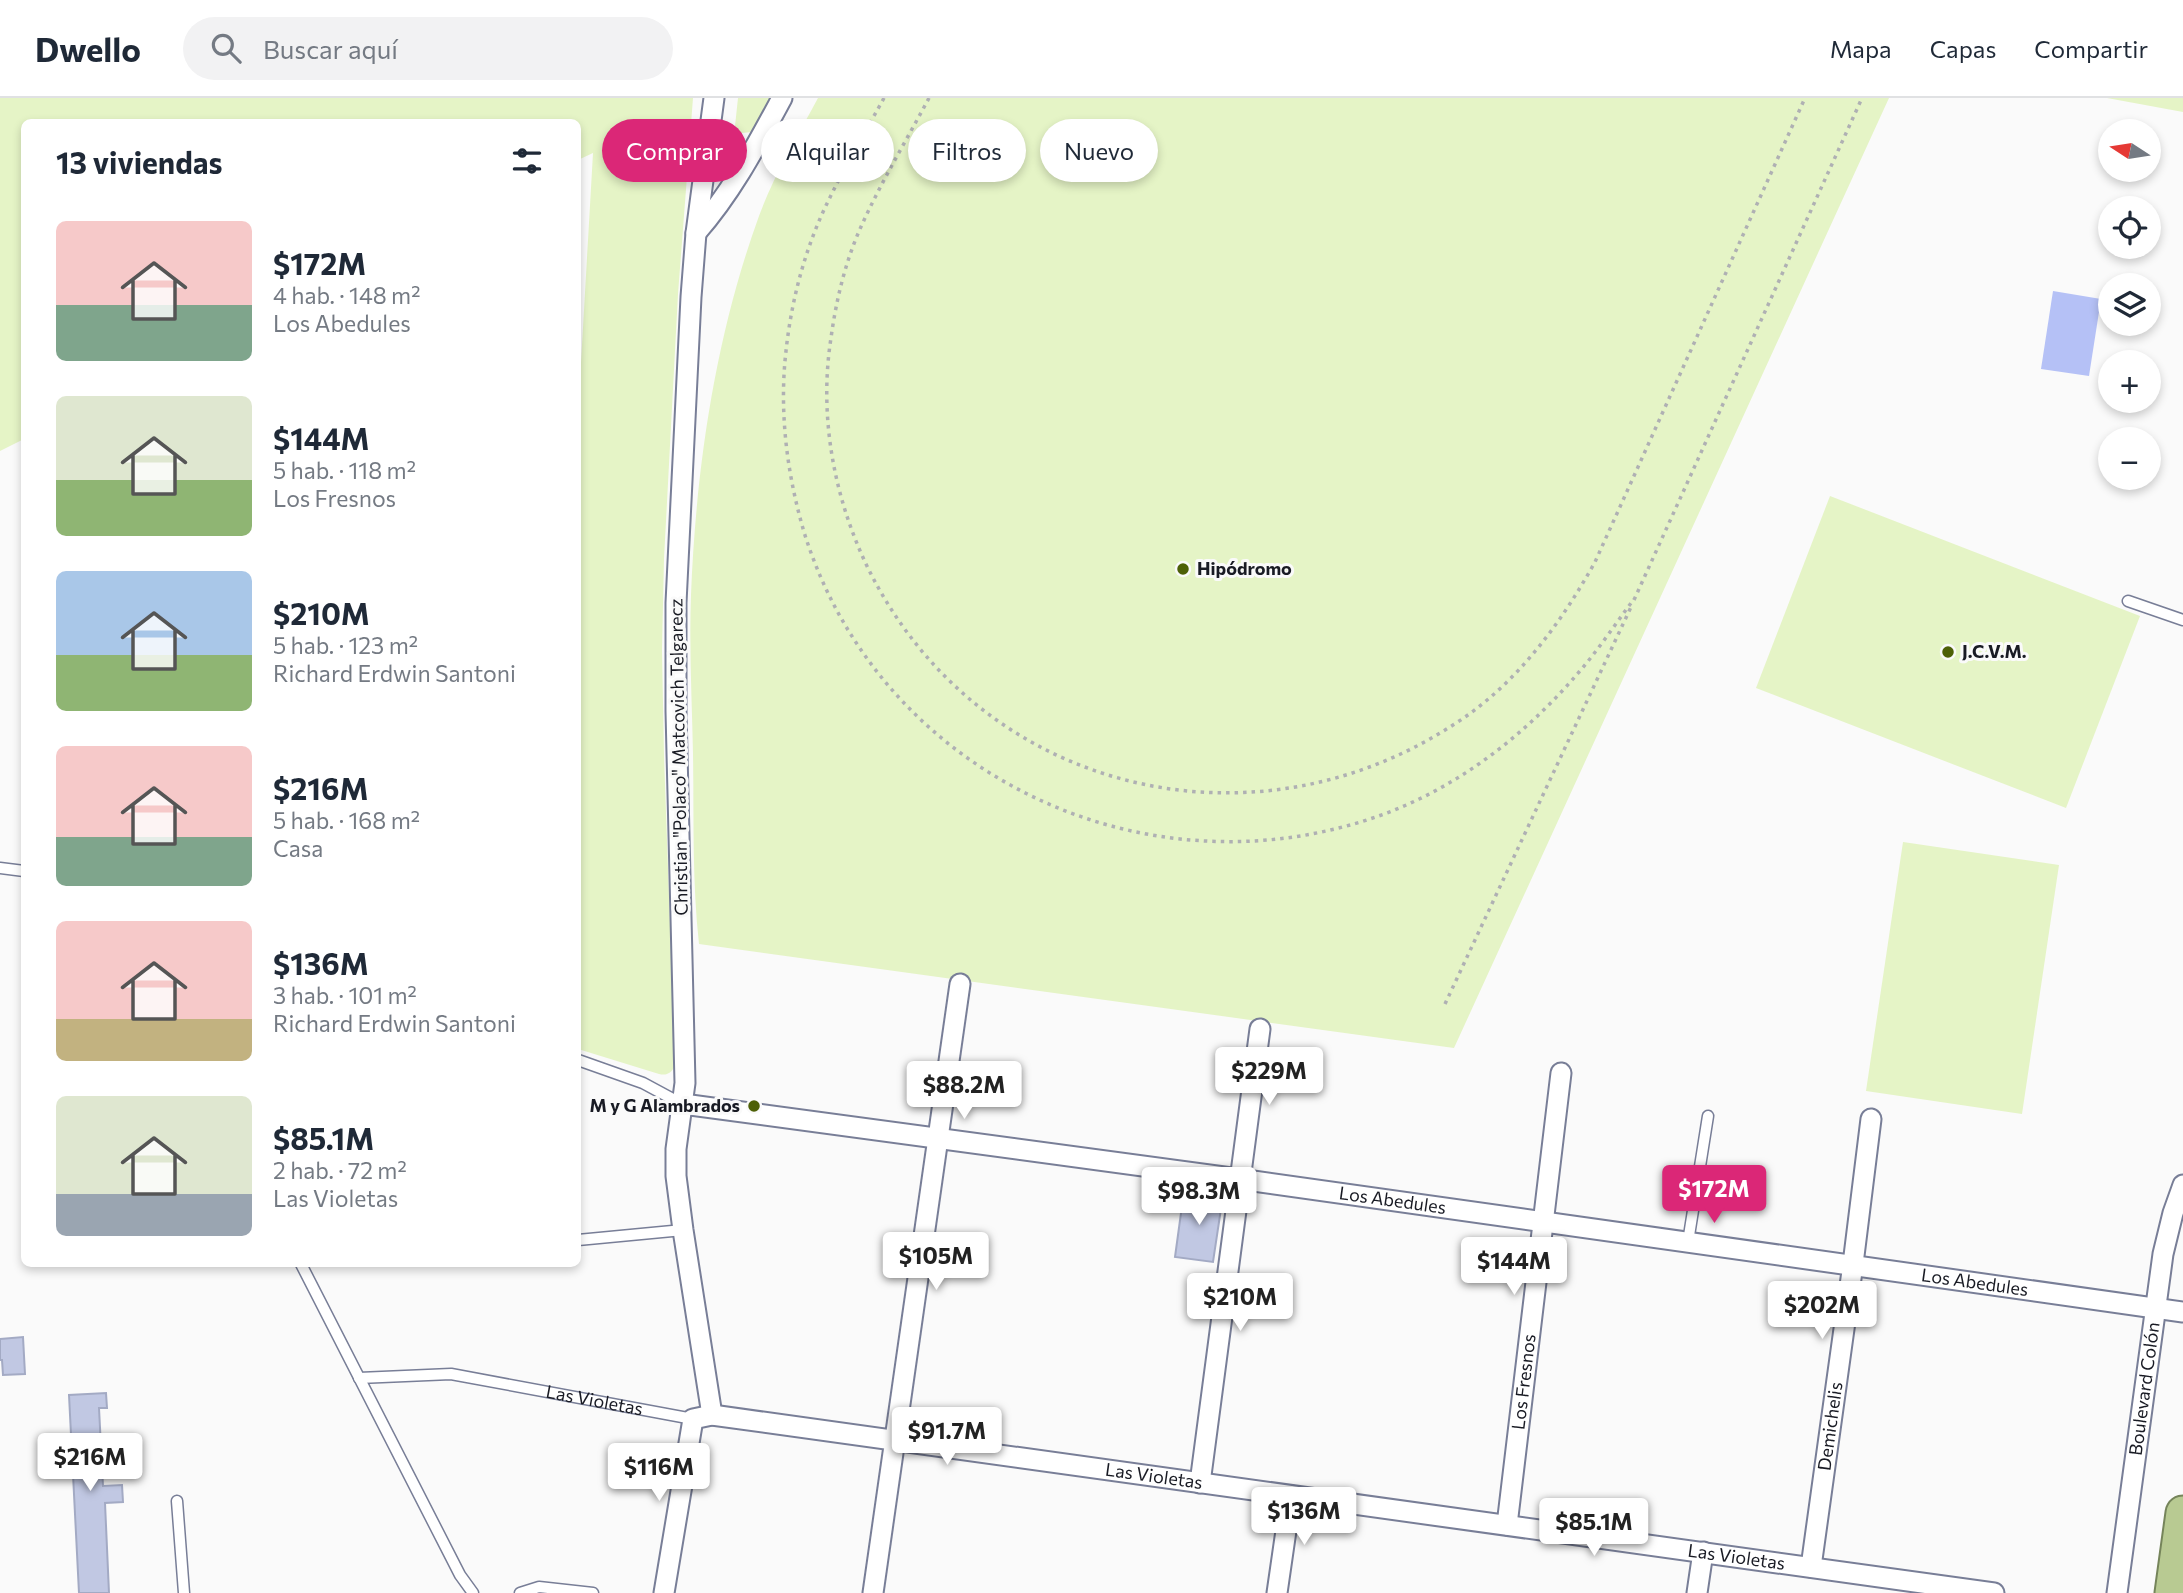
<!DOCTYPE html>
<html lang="es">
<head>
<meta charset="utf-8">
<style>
	:root { --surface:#fff; --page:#f2f2f3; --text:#1f2937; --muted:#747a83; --line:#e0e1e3; --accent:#db2777 }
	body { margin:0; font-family:Commissioner,sans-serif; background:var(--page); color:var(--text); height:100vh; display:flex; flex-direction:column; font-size:26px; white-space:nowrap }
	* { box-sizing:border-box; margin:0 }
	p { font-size:23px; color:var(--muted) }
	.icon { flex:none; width:38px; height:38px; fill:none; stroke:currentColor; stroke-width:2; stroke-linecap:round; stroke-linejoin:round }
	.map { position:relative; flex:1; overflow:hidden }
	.panel { position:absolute; left:21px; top:21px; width:560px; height:1148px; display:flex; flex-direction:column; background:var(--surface); border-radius:10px; box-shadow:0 4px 10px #0003 }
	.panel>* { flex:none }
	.hud { position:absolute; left:602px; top:21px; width:665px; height:63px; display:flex; gap:14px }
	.needle { width:46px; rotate:282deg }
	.fabs { position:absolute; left:2098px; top:21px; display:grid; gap:14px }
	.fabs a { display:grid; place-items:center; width:63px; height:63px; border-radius:50%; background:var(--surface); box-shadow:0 4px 10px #0003; font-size:35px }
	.price { position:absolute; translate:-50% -60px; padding:0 16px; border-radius:7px; background:#fff; color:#222; font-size:23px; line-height:46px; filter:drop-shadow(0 2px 4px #0008) }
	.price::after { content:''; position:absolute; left:50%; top:42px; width:21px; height:16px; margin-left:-10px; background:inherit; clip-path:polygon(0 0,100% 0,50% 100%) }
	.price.on { background:var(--accent); color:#fff }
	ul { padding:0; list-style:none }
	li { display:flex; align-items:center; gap:21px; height:175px; padding:0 35px }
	li span { display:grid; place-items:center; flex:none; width:196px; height:140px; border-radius:10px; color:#555 }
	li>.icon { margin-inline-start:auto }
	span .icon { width:84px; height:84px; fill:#fffc; stroke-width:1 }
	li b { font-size:30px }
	h2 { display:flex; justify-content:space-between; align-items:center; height:84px; padding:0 35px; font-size:30px }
	.tag { padding:0 24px; border-radius:32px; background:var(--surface); box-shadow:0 4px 10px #0003; font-size:24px; line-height:63px }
	.tag.on { background:var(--accent); color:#fff }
	header { display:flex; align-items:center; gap:42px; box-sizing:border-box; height:98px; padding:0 35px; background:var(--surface); border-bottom:2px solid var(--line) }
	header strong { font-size:33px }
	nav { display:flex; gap:38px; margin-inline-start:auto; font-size:24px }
	.search { width:490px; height:63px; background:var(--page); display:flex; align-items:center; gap:18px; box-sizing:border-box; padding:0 24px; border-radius:38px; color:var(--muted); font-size:26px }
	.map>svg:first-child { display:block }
	.green { fill:#e5f4c6 }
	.water { fill:#b5c1f6 }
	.building { fill:#c1c8e3; stroke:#a3aac4; stroke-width:2 }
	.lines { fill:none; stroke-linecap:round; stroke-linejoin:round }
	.service-casing { stroke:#787e97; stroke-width:13 }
	.minor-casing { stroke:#787e97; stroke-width:23 }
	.trunk-casing { stroke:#75845a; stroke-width:37 }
	.path { stroke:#afb0b3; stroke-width:3.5; stroke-dasharray:3.5 5; stroke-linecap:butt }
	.service { stroke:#fff; stroke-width:10 }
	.minor { stroke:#fff; stroke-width:19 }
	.trunk { stroke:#b8ca92; stroke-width:33 }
	.poi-dot { fill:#4d6007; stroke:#fafafa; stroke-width:2.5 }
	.labels { text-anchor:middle; stroke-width:6; stroke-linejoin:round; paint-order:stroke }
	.poi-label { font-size:18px; font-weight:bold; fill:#191b24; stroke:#fafafa; text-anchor:start }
	.street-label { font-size:18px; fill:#191b24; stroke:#fafafa }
</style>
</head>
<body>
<header>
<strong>Dwello</strong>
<div class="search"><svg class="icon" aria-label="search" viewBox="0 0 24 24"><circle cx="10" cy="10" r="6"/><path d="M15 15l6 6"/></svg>Buscar aquí</div>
<nav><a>Mapa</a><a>Capas</a><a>Compartir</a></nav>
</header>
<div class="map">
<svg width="2183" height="1495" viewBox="0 0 2183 1495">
	<rect width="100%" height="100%" fill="#fafafa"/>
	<g class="green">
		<path d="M0,0H693L678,196L664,461L662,552L664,658L675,968C671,975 667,978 659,976L578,951V317L593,55L578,62V24H24V341L0,353Z"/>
		<path d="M738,0H773L753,34L741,35L735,28Z"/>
		<path d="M818,0H1889L1454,950L699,846C692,783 694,719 693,656C692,603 689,550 691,497C696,370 715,239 759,118C774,77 797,39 818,0Z"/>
		<path d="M2107,0H2183V14Z"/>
		<path d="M1830,398L2140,518L2066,710L1756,590Z"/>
		<path d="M1903,744L2059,767L2022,1016L1866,993Z"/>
	</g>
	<path class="water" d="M2053,193L2101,201L2089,278L2041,271Z"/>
	<g class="building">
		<path d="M1184,1093L1216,1097L1222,1104L1213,1164L1175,1159Z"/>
		<path d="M23,1239L25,1276L3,1277L2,1262H0V1241Z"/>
		<path d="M106,1295L107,1310H99L103,1388L122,1387L123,1404L105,1405L109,1495H79L69,1297Z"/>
	</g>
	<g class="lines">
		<defs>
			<g id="service">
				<path d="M2128,503L2183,522"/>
				<path d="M0,770L24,773"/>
				<path d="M578,962L643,985L682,1006"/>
				<path d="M578,1142L683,1132"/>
				<path d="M1688,1144L1708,1018"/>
				<path d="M301,1166L460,1477L473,1495"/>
				<path id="s1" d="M359,1280L451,1276L693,1321"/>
				<path d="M177,1403L184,1495"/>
				<path d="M520,1495L539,1489L593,1495"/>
			</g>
			<g id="minor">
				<path d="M696,135C732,94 756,48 782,0"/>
				<path id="s2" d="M683,1006L1239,1081L2183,1214"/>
				<path d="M712,1317L683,1132L676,1078V1051L685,985L676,613V505L691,199L696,135L714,0"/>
				<path d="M1200,1385L1260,931"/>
				<path id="s3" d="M1507,1427L1561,975"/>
				<path id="s4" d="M1811,1469L1853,1166L1871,1021"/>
				<path id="s5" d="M664,1495L693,1321L712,1317L1994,1495"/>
				<path d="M873,1495L960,886"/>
				<path d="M1277,1495L1291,1398"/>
				<path d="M1697,1495L1703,1454"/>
				<path id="s6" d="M2117,1495L2163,1156L2173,1115L2183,1087"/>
			</g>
			<path id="trunk" d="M2172,1495L2183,1415"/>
		</defs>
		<use href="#service" class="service-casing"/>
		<use href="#minor" class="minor-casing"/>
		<use href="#trunk" class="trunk-casing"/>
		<g class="path">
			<path d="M884,0C863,38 841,75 823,114C803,158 791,206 786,253C779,314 787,376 804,434C880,680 1153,806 1392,713C1465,684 1528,634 1579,574C1599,551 1616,525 1634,501"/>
			<path d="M929,0C906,43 880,86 860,131C845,165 836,203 831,240C819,316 833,396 866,466C974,691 1246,761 1453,627C1515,588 1560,527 1595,464L1805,0"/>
			<path d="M1634,502L1862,0"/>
			<path d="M1445,906L1631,509"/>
		</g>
		<use href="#service" class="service"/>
		<use href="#minor" class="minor"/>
		<use href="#trunk" class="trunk"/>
	</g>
	<g class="poi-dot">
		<circle cx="1183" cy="471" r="7"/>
		<circle cx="1948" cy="554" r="7"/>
		<circle cx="754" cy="1008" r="7"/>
	</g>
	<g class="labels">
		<g class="poi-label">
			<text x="1197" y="477">Hipódromo</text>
			<text x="1962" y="560">J.C.V.M.</text>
			<text x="740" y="1014" text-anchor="end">M y G Alambrados</text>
		</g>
		<g class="street-label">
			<text transform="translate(679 659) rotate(-91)" y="6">Christian "Polaco" Matcovich Telgarecz</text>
			<text dy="6" stroke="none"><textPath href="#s2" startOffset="716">Los Abedules</textPath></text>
			<text dy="6" stroke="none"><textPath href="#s2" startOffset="1304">Los Abedules</textPath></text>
			<text dy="6" stroke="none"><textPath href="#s3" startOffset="144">Los Fresnos</textPath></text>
			<text dy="6" stroke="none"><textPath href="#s6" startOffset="206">Boulevard Colón</textPath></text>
			<text dy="6" stroke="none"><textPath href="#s1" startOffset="238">Las Violetas</textPath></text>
			<text dy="6" stroke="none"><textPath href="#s4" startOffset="142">Demichelis</textPath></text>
			<text dy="6" stroke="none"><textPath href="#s5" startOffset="642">Las Violetas</textPath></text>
			<text dy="6" stroke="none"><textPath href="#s5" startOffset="1230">Las Violetas</textPath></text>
		</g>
	</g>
</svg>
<div class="fabs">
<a><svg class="needle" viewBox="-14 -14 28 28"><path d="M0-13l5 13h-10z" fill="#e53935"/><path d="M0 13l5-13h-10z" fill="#747a83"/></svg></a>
<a><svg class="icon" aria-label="locate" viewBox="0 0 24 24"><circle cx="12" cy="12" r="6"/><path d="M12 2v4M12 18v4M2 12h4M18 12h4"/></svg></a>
<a><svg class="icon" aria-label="layers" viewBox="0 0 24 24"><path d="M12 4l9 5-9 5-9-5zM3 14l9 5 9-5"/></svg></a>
<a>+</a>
<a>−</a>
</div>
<b class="price" style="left:1269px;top:1009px">$229M</b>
<b class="price" style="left:964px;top:1023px">$88.2M</b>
<b class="price on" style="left:1714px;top:1127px">$172M</b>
<b class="price" style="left:1199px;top:1129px">$98.3M</b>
<b class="price" style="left:936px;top:1194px">$105M</b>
<b class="price" style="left:1514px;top:1199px">$144M</b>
<b class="price" style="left:1240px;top:1235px">$210M</b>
<b class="price" style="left:1822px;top:1243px">$202M</b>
<b class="price" style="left:947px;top:1369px">$91.7M</b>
<b class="price" style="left:90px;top:1395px">$216M</b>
<b class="price" style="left:659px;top:1405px">$116M</b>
<b class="price" style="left:1304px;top:1449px">$136M</b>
<b class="price" style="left:1594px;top:1460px">$85.1M</b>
<div class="hud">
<a class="tag on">Comprar</a>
<a class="tag">Alquilar</a>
<a class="tag">Filtros</a>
<a class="tag">Nuevo</a>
</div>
<section class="panel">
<h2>13 viviendas<svg class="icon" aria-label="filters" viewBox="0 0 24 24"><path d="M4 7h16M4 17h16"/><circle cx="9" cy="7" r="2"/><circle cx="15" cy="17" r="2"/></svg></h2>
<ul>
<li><span style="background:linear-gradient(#f6c9c9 60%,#7fa58c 0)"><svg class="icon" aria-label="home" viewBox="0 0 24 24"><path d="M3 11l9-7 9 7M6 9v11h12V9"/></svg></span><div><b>$172M</b><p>4 hab. · 148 m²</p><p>Los Abedules</p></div></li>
<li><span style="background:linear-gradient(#dfe7d0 60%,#8fb573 0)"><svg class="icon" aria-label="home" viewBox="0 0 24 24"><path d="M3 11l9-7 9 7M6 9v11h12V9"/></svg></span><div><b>$144M</b><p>5 hab. · 118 m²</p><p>Los Fresnos</p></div></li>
<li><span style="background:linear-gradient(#a9c7e8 60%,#8fb573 0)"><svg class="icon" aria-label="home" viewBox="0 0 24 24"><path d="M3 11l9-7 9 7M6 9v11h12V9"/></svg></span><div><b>$210M</b><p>5 hab. · 123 m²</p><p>Richard Erdwin Santoni</p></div></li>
<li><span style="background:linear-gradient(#f6c9c9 65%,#7fa58c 0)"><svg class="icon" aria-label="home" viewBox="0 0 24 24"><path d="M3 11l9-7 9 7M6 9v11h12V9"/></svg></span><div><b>$216M</b><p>5 hab. · 168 m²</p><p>Casa</p></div></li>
<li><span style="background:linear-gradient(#f6c9c9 70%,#c2b280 0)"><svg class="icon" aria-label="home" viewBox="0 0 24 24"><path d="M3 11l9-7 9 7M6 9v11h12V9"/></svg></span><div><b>$136M</b><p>3 hab. · 101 m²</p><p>Richard Erdwin Santoni</p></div></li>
<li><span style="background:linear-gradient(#dfe7d0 70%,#9aa5b1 0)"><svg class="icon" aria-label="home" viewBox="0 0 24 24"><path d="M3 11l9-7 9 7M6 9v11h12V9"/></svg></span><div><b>$85.1M</b><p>2 hab. · 72 m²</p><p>Las Violetas</p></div></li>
</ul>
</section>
</div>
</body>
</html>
